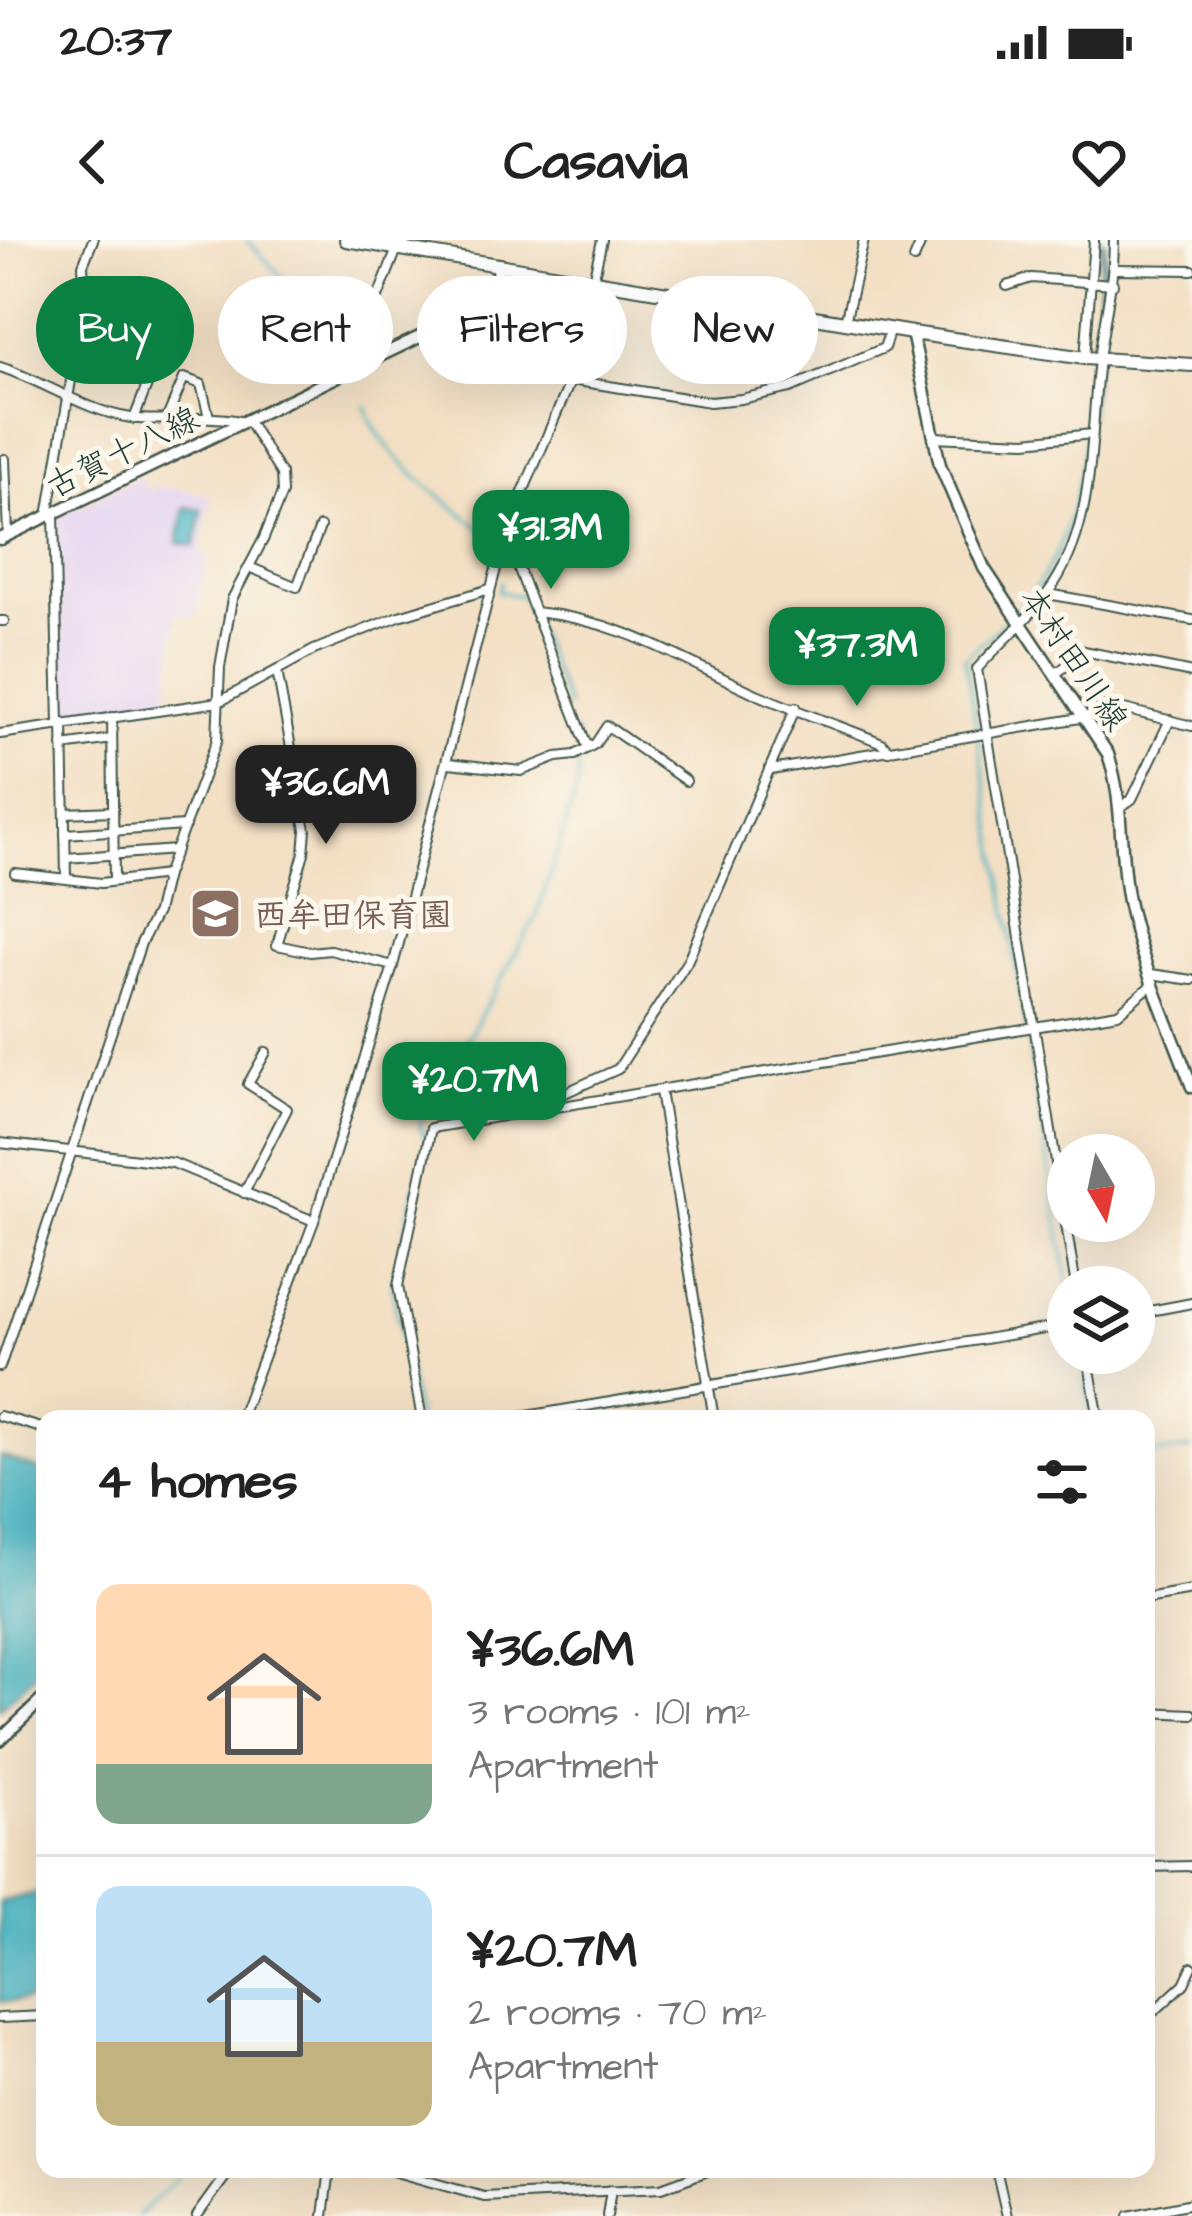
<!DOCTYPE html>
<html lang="en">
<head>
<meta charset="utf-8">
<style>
	:root { --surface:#fff; --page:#f6f6f6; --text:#222; --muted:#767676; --line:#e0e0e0; --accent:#0b8043 }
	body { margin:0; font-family:"Architects Daughter","Klee One",sans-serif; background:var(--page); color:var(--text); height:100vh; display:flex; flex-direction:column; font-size:45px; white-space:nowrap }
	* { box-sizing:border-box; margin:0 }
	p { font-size:39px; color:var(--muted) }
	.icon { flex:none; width:66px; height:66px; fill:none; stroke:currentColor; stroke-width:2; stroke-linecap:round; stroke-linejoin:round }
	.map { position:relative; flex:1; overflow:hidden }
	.drawer { position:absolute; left:36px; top:1170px; width:1119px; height:768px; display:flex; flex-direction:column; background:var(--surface); border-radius:24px; box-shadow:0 12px 48px #0002 }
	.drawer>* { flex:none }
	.guide { position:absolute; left:36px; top:36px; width:1122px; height:108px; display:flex; gap:24px }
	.needle { width:78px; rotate:171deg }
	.controls { position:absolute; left:1047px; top:894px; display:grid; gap:24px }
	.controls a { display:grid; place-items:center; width:108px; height:108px; border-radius:50%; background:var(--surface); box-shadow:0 12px 48px #0002; font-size:60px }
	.price { position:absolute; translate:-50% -102px; padding:0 27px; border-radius:24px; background:var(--accent); color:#fff; font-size:39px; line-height:78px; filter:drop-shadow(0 3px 6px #0008) }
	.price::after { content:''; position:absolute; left:50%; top:72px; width:36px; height:27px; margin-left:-18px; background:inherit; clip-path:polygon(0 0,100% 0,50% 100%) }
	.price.current { background:#222; color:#fff }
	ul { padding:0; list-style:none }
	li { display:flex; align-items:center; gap:36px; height:300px; padding:0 60px }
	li+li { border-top:3px solid var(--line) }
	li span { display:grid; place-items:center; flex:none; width:336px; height:240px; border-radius:24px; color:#555 }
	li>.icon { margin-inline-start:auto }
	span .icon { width:144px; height:144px; fill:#fffc; stroke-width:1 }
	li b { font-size:51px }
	h2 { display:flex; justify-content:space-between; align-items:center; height:144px; padding:0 60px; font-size:51px }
	.tag { padding:0 42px; border-radius:54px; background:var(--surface); box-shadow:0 12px 48px #0002; font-size:42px; line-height:108px }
	.tag.current { background:var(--accent); color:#fff }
	.status { display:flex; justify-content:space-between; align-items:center; height:84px; padding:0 60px; background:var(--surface); direction:ltr }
	.status svg { height:33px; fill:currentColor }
	header { display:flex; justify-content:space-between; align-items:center; height:156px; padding:0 60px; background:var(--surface); font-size:54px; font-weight:700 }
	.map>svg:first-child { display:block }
	.built { fill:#e4d3f2 }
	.water { fill:#48b5c4; stroke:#34797c; stroke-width:3 }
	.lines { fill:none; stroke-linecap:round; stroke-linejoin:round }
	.stream { stroke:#48b5c4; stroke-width:3 }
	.street-casing { stroke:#3f5549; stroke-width:12 }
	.secondary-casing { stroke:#3f5549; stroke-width:15 }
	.primary-casing { stroke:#3f5549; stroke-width:16 }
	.street { stroke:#fff; stroke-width:8 }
	.secondary { stroke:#fff; stroke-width:10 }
	.primary { stroke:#fff; stroke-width:12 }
	.labels { text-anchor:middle; stroke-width:10; stroke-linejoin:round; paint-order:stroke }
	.street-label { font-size:33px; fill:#1f3d34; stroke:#fbf7ec }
	.education-label { font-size:33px; font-weight:bold; fill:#785e54; stroke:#fbf7ec; text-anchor:start }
</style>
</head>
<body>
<div class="status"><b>20:37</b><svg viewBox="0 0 49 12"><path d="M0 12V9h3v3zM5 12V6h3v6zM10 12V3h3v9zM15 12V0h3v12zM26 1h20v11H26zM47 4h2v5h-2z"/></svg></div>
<header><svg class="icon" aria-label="back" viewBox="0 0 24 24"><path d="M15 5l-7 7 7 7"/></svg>Casavia<svg class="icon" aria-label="heart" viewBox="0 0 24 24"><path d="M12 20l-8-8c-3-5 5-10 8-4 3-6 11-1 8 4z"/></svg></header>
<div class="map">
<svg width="1192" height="1976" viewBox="0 0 1192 1976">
	<rect width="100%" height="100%" fill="#fbf7ec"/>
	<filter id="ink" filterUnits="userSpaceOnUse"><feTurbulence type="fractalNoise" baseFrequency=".00833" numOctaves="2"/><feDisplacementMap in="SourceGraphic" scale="24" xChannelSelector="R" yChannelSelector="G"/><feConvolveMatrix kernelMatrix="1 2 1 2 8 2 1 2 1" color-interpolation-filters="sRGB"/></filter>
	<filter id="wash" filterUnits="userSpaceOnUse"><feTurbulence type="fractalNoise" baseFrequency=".004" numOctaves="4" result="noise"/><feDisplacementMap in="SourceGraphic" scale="48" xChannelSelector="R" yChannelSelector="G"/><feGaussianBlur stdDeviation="2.7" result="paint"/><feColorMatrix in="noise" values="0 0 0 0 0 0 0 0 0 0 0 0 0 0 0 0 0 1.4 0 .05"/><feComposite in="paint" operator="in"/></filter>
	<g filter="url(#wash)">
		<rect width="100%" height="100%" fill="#f3dfc3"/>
		<path class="built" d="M142,236L144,248H173L211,256L200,315L207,317L196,376L177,374L166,466L73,475L63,463L58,277Z"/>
		<g class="water">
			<path d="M1101,0H1105L1104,47L1088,189L1085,187C1089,125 1101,62 1101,0Z"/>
			<path d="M185,267L202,270L195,306L178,303Z"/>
			<path d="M0,1216L45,1232V1425L0,1468Z"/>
			<path d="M45,1651V1759L0,1762V1662Z"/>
		</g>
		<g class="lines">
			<g class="stream">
				<path d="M247,0L334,92L350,122"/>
				<path d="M366,165C374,213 458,270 495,299"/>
				<path d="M501,342L498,352L522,356L568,466"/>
				<path d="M1017,369C1067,322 1079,251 1086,186"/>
				<path d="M1010,376L965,418L1069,1047"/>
				<path d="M426,898L419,885L537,675L578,546L577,492"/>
				<path d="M416,943L392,1046L417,1179"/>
				<path d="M1080,1113L1091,1179"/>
				<path d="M1146,1215L1192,1208"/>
				<path d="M137,1976L187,1929"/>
			</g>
		</g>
	</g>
	<g filter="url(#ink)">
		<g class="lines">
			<defs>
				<g id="street">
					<path d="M914,19L922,0"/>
					<path d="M1114,29L1192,30"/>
					<path d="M1007,46L1031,38L1113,44"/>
					<path d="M845,82L864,0"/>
					<path d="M1085,118L1094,0"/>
					<path d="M0,127C44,141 85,171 131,178C169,184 207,172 244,182"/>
					<path d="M350,128L397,9L406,0"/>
					<path d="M571,140L710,162L741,159L790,148L884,108L890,89"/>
					<path d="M134,179L151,135"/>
					<path d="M166,180L184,138L201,144L209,177"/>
					<path d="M933,197L1026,201L1092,194"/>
					<path d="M5,219L8,295"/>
					<path d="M54,275L59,484"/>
					<path d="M48,276L85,58L83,25L93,0"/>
					<path d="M506,295L535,372C620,380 676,417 752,452C794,471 839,485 882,503L889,511"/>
					<path d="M249,327L297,347L320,287"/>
					<path d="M1048,354L1192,380"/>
					<path d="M535,372L588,508"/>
					<path d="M0,381H4"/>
					<path d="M277,431L306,590L304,613L277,705L310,712L330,710L393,726"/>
					<path d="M1055,434L1066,426L1074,409L1192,433"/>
					<path d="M112,477L114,641"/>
					<path d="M63,483L66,637"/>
					<path d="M0,494L219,462L314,410L399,376L490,349"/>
					<path d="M63,506L112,499"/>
					<path d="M449,523L521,531L557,517L575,515L595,504L607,486L686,541"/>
					<path d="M771,530L1086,477L1108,465L1192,486"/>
					<path d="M1121,567L1132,559L1170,480"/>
					<path d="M65,573L113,571"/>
					<path d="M65,594L185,586"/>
					<path d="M66,618L176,610"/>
					<path d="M15,633L101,643L166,635"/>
					<path d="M1151,734L1192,740"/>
					<path d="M660,851L714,1179"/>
					<path d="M522,872L618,829L687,722L796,467"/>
					<path d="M0,903L173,923L314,981"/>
					<path d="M244,953L287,869L248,844L266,812"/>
					<path d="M1076,1047L977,429C999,404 1027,381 1047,354C1097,288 1089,198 1099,120C1104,79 1114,41 1114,0"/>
					<path d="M1134,1074L1192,1063"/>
					<path d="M1087,1113L1099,1179"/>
					<path d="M0,1127L141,703L157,672L166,635L217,500L220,427L232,359L264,298L282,253L281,234L248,181"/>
					<path d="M0,1176L45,1189"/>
					<path d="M240,1179L314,981L393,726L505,294L571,140L602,0"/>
					<path d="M422,1179L398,1046L431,888L1118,773L1154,743"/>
					<path d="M509,1179L1068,1085"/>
					<path d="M1146,1359L1192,1351"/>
					<path d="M1146,1472L1192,1474"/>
					<path d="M1146,1627L1192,1626"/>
					<path d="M0,1778L45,1776"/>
					<path d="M1146,1779L1184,1744L1192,1727"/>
					<path d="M385,1929L484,1957L661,1948L713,1929"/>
					<path d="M996,1929L1007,1976"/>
					<path d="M197,1976L231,1929"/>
					<path d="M324,1976L330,1929"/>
					<path d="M607,1976L611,1950"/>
					<path d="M1129,1976L1192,1963"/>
				</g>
				<g id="secondary">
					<path d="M912,93L940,225L984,328L1108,514C1125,565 1118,611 1128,661C1141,724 1170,787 1192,847"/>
					<path d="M0,299L490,63L496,49L498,24"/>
					<path d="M0,1500L45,1457"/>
				</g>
				<path id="primary" d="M346,0L912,93L1085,118L1192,125"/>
			</defs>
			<use href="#street" class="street-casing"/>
			<use href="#secondary" class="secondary-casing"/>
			<use href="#primary" class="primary-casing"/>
			<use href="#street" class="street"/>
			<use href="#secondary" class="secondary"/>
			<use href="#primary" class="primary"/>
		</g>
	</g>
	<defs>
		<symbol id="school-square" viewBox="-11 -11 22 22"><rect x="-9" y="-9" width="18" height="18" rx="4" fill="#8d6e63" stroke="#fbf7ec"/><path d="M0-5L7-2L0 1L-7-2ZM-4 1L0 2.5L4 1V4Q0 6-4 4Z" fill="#fff"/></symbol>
	</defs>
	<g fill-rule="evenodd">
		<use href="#school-square" x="186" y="644" width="59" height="59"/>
	</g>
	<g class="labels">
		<g class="street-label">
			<text transform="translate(122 211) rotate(-26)" y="12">古賀十八線</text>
			<text transform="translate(1075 418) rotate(56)" y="12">本村田川線</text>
		</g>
		<g class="education-label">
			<text x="254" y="686">西牟田保育園</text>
		</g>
	</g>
</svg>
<div class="controls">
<a><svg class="needle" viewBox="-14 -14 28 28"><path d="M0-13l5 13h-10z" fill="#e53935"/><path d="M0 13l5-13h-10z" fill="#767676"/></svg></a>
<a><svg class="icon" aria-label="layers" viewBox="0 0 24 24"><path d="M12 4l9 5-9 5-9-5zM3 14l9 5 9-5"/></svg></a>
</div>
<b class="price" style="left:551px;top:352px">¥31.3M</b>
<b class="price" style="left:857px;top:469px">¥37.3M</b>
<b class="price current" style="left:326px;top:607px">¥36.6M</b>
<b class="price" style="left:474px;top:904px">¥20.7M</b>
<div class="guide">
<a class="tag current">Buy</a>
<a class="tag">Rent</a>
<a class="tag">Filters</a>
<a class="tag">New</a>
</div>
<section class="drawer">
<h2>4 homes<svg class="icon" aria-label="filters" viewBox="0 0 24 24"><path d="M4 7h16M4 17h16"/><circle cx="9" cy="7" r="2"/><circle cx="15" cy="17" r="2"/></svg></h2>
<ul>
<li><span style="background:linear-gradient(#ffd9b3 75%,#7fa58c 0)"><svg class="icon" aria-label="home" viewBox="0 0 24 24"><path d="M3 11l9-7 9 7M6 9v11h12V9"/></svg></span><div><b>¥36.6M</b><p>3 rooms · 101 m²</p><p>Apartment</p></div></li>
<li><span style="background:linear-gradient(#bfe0f5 65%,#c2b280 0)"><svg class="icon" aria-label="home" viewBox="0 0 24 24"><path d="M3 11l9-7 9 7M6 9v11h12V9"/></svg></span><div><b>¥20.7M</b><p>2 rooms · 70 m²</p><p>Apartment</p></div></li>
</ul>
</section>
</div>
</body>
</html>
